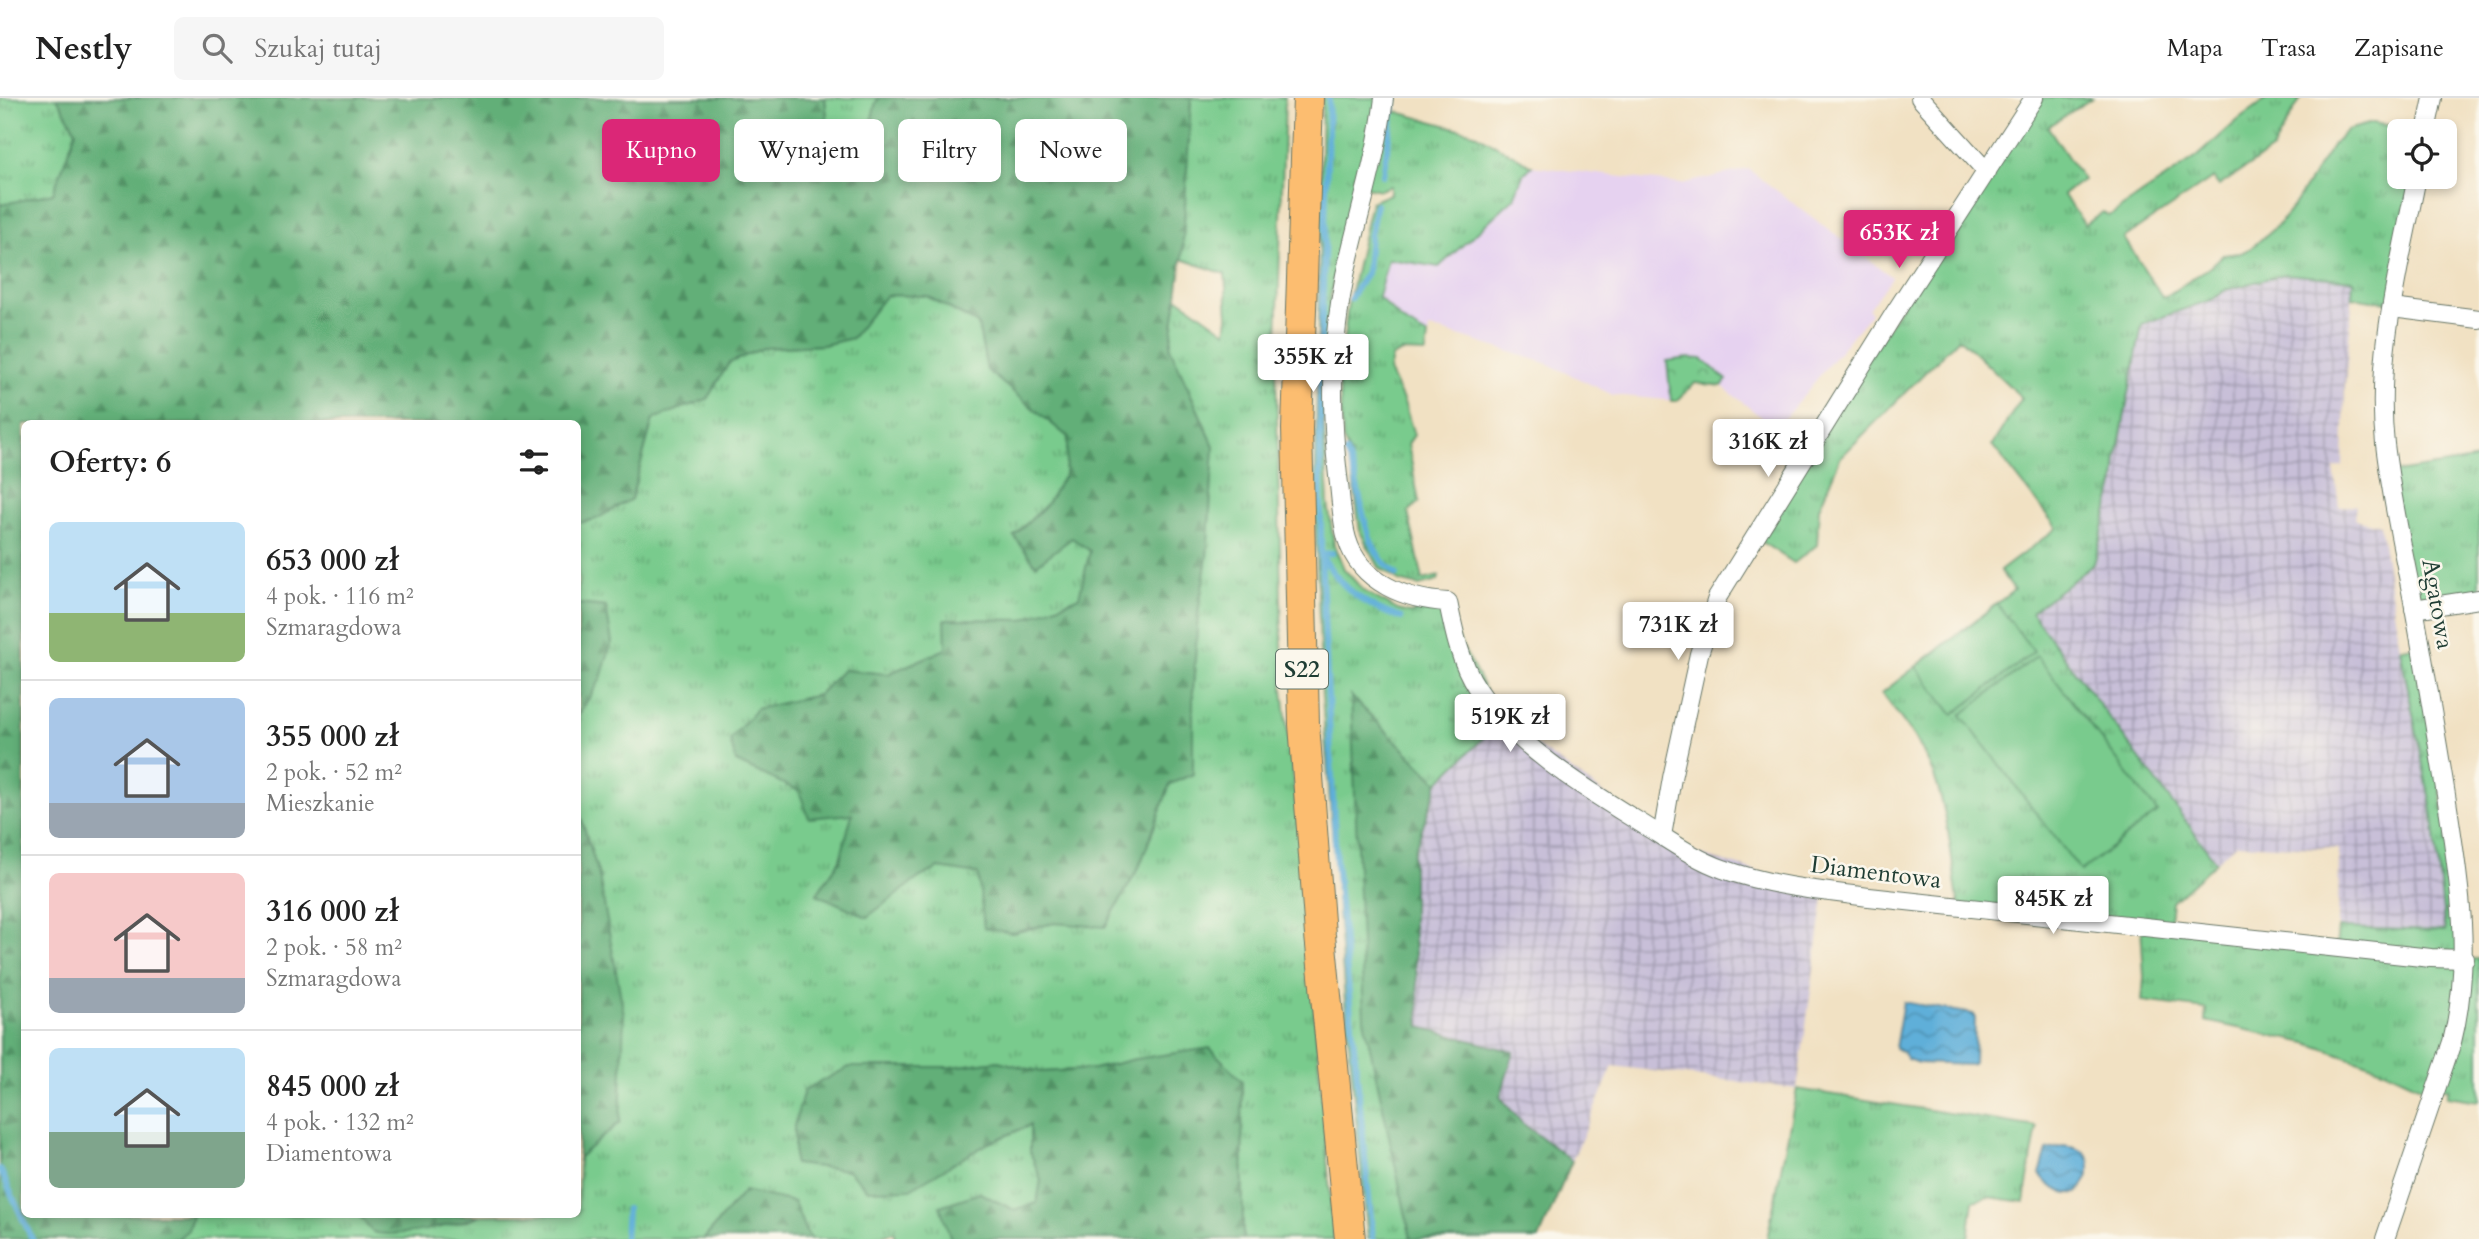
<!DOCTYPE html>
<html lang="pl">
<head>
<meta charset="utf-8">
<style>
	:root { --surface:#fff; --page:#f6f6f6; --text:#222; --muted:#767676; --line:#e0e0e0; --accent:#db2777 }
	body { margin:0; font-family:Cardo,serif; background:var(--page); color:var(--text); height:100vh; display:flex; flex-direction:column; font-size:26px; white-space:nowrap }
	* { box-sizing:border-box; margin:0 }
	p { font-size:23px; color:var(--muted) }
	.icon { flex:none; width:38px; height:38px; fill:none; stroke:currentColor; stroke-width:2; stroke-linecap:round; stroke-linejoin:round }
	.map { position:relative; flex:1; overflow:hidden }
	.drawer { position:absolute; left:21px; top:322px; width:560px; height:798px; display:flex; flex-direction:column; background:var(--surface); border-radius:10px; box-shadow:0 4px 10px #0003 }
	.drawer>* { flex:none }
	.hud { position:absolute; left:602px; top:21px; width:665px; height:63px; display:flex; gap:14px }
	.tools { position:absolute; left:2387px; top:21px; display:grid; gap:14px }
	.tools a { display:grid; place-items:center; width:70px; height:70px; border-radius:10px; background:var(--surface); box-shadow:0 4px 10px #0003; font-size:35px }
	.price { position:absolute; translate:-50% -60px; padding:0 16px; border-radius:7px; background:#fff; color:#222; font-size:23px; line-height:46px; filter:drop-shadow(0 2px 4px #0008) }
	.price::after { content:''; position:absolute; left:50%; top:42px; width:21px; height:16px; margin-left:-10px; background:inherit; clip-path:polygon(0 0,100% 0,50% 100%) }
	.price.selected { background:var(--accent); color:#fff }
	ul { padding:0; list-style:none }
	li { display:flex; align-items:center; gap:21px; height:175px; padding:0 28px }
	li+li { border-top:2px solid var(--line) }
	li span { display:grid; place-items:center; flex:none; width:196px; height:140px; border-radius:10px; color:#555 }
	li>.icon { margin-inline-start:auto }
	span .icon { width:84px; height:84px; fill:#fffc; stroke-width:1 }
	li b { font-size:30px }
	h2 { display:flex; justify-content:space-between; align-items:center; height:84px; padding:0 28px; font-size:30px }
	.chip { padding:0 24px; border-radius:10px; background:var(--surface); box-shadow:0 4px 10px #0003; font-size:24px; line-height:63px }
	.chip.selected { background:var(--accent); color:#fff }
	header { display:flex; align-items:center; gap:42px; box-sizing:border-box; height:98px; padding:0 35px; background:var(--surface); border-bottom:2px solid var(--line) }
	header strong { font-size:33px }
	nav { display:flex; gap:38px; margin-inline-start:auto; font-size:24px }
	.search { width:490px; height:63px; background:var(--page); display:flex; align-items:center; gap:18px; box-sizing:border-box; padding:0 24px; border-radius:10px; color:var(--muted); font-size:26px }
	.map>svg:first-child { display:block }
	.built { fill:#e6d2f0 }
	.industrial { fill:url(#industrial-grid) }
	.grass { fill:url(#grass-tufts); stroke:#4c8460; stroke-width:2 }
	.forest { fill:url(#forest-firs); stroke:#407656; stroke-width:2 }
	.park { fill:url(#park-crowns); stroke:#4c8460; stroke-width:2 }
	.pitch { fill:#79cb8d; stroke:#4c8460; stroke-width:2 }
	.water { fill:url(#water-waves); stroke:#3f7686; stroke-width:2 }
	.lines { fill:none; stroke-linecap:round; stroke-linejoin:round }
	.stream { stroke:#5fafd9; stroke-width:6 }
	.minor-casing { stroke:#687666; stroke-width:20 }
	.trunk-casing { stroke:#687666; stroke-width:32 }
	.minor { stroke:#fff; stroke-width:18 }
	.trunk { stroke:#fcbd6f; stroke-width:30 }
	.labels { text-anchor:middle; stroke-width:5; stroke-linejoin:round; paint-order:stroke }
	.shield { fill:#fbf7ec; stroke:#61756b; stroke-width:2 }
	.shield-label { font-size:23px; font-weight:bold; fill:#1f3d34 }
	.street-label { font-size:24px; fill:#1f3d34; stroke:#fbf7ec }
</style>
</head>
<body>
<header>
<strong>Nestly</strong>
<div class="search"><svg class="icon" aria-label="search" viewBox="0 0 24 24"><circle cx="10" cy="10" r="6"/><path d="M15 15l6 6"/></svg>Szukaj tutaj</div>
<nav><a>Mapa</a><a>Trasa</a><a>Zapisane</a></nav>
</header>
<div class="map">
<svg width="2479" height="1141" viewBox="0 0 2479 1141">
	<defs>
		<pattern id="industrial-grid" width="8" height="8" patternUnits="userSpaceOnUse" patternTransform="scale(1.75)"><rect width="8" height="8" fill="#c8bfd8"/><path d="M0 4h8M4 0v8" fill="none" stroke="#a29cb0"/></pattern>
		<pattern id="grass-tufts" width="24" height="20" patternUnits="userSpaceOnUse" patternTransform="scale(1.75)"><rect width="24" height="20" fill="#79cb8d"/><path d="M3 7l-1-3M5 7V3M7 7l1-3M15 17l-1-3M17 17v-4M19 17l1-3" fill="none" stroke="#63a674"/></pattern>
		<pattern id="forest-firs" width="22" height="20" patternUnits="userSpaceOnUse" patternTransform="scale(1.75)"><rect width="22" height="20" fill="#62af78"/><path d="M5 1l3.5 6h-7zM16 11l3.5 6h-7z" fill="#509063"/></pattern>
		<pattern id="park-crowns" width="20" height="18" patternUnits="userSpaceOnUse" patternTransform="scale(1.75)"><rect width="20" height="18" fill="#79cb8d"/><path d="M2 6a3 3 0 1 1 6 0M12 15a3 3 0 1 1 6 0" fill="none" stroke="#63a674"/></pattern>
		<pattern id="water-waves" width="16" height="10" patternUnits="userSpaceOnUse" patternTransform="scale(1.75)"><rect width="16" height="10" fill="#5fafd9"/><path d="M0 5q4-4 8 0t8 0" fill="none" stroke="#4e90b1"/></pattern>
	</defs>
	<rect width="100%" height="100%" fill="#fbf7ec"/>
	<filter id="ink" filterUnits="userSpaceOnUse"><feTurbulence type="fractalNoise" baseFrequency=".0143" numOctaves="2"/><feDisplacementMap in="SourceGraphic" scale="14" xChannelSelector="R" yChannelSelector="G"/><feConvolveMatrix kernelMatrix="1 2 1 2 8 2 1 2 1" color-interpolation-filters="sRGB"/></filter>
	<filter id="wash" filterUnits="userSpaceOnUse"><feTurbulence type="fractalNoise" baseFrequency=".00686" numOctaves="4" result="noise"/><feDisplacementMap in="SourceGraphic" scale="28" xChannelSelector="R" yChannelSelector="G"/><feGaussianBlur stdDeviation="1.57" result="paint"/><feColorMatrix in="noise" values="0 0 0 0 0 0 0 0 0 0 0 0 0 0 0 0 0 1.4 0 .05"/><feComposite in="paint" operator="in"/></filter>
	<g filter="url(#wash)">
		<rect width="100%" height="100%" fill="#f1e1c3"/>
		<path class="built" d="M1532,68L1681,86L1748,71L1892,179L1868,211L1871,215L1776,331L1722,288L1695,285L1677,303L1613,297L1546,265L1442,233L1429,231L1428,238L1404,225L1378,199L1388,160L1514,100L1523,77Z"/>
		<g class="industrial">
			<path d="M2284,176L2354,182L2345,287L2343,368L2334,370L2339,409L2356,407L2354,421L2380,427L2404,574L2433,718L2445,834L2338,830L2339,751L2236,746L2216,764L2030,514L2094,466L2142,226L2213,201L2226,192Z"/>
			<path d="M1501,622L1683,752L1825,793L1797,991L1613,968L1572,1063L1522,1025L1500,999L1514,954L1420,929L1413,827V757L1438,685Z"/>
		</g>
		<g class="grass">
			<path d="M0,0H57L76,33L53,95L0,107Z"/>
			<path d="M825,0H880L876,4L865,49L831,57Z"/>
			<path d="M1191,0H1285L1276,272L1283,591L1298,727L1334,1141H1243L1242,983L1135,961L1094,971L1041,974L998,963L951,969H849L989,1045L1031,1027L1030,1053L1041,1082L1038,1105L1014,1112L980,1095L941,1108L951,1141H895V1134L863,1141H811L805,1132L794,1104L744,1093L704,1141H177L188,1132L192,1117H359L373,1134L465,1123L480,1117L578,1116L579,1059L620,1024L599,778L578,710V618L601,580L606,509L578,506V425L596,421L631,401L653,321L707,301L729,265L763,250L823,247L852,240L886,197L926,198L978,226L987,272L1068,339L1065,376L1046,407L1014,438L1072,440L1091,453L1079,499L1023,522L946,521V551L888,576L843,572L818,597L756,611L736,664L853,716L840,762L817,796L867,818L920,779L939,770L978,776L1012,835L1054,825L1106,828L1140,767L1170,686L1193,676V592L1198,515L1207,459L1214,348L1170,250L1177,199L1226,234L1228,219L1225,176L1182,161Z"/>
			<path d="M1322,0H1384L1383,10L1474,35L1532,68L1523,77L1514,100L1439,169L1388,161L1378,199L1404,224L1428,238L1426,255L1402,254L1392,259L1389,273L1404,304L1414,337L1408,346L1419,404L1408,414L1423,482L1439,478L1438,483L1419,488L1399,483L1379,469L1360,434L1350,356L1343,342L1339,283L1348,207L1371,104L1390,96V88L1380,92L1366,89L1340,145L1330,200L1332,226L1325,281L1324,328L1328,405L1334,447L1344,471L1364,493L1398,512L1413,516L1418,502L1448,504L1454,533L1501,622L1438,685L1352,599L1365,921L1411,1141H1368L1346,916L1322,598L1315,415Z"/>
			<path d="M2034,0H2092L2048,29L2083,82L2063,96L2085,127L2103,114L2109,118L2197,59L2238,22L2268,0H2301L2272,52L2219,88L2213,80L2124,140L2163,200L2210,169L2223,157L2241,155L2251,150L2279,126L2293,109L2333,46L2347,32L2372,25L2426,32L2399,33V79H2417L2392,205L2352,199L2353,182L2284,176L2226,192L2213,201L2142,226L2117,358L2115,383L2094,466L2031,514L2216,764L2172,804L2169,831L2336,849L2338,830L2445,833L2433,718L2400,550L2420,548L2465,861H2479V1003L2447,998L2449,991L2438,988L2435,996L2380,970L2307,945L2205,923L2206,911L2142,903L2144,879L2141,828L1959,808C1951,762 1949,709 1929,666C1918,640 1898,618 1882,595L2014,492L2000,473L2057,430L1992,347L2022,300L1959,240L1840,360L1819,410L1817,447L1794,465L1754,439Z"/>
			<path d="M2479,361V501L2414,511L2390,375Z"/>
			<path d="M1797,991L2037,1029L2024,1104L1988,1099L1973,1103L1968,1141H1767Z"/>
		</g>
		<g class="forest">
			<path d="M57,0H825L831,57L865,49L876,4L880,0H1191L1182,161L1170,250L1214,348L1207,459L1198,515L1193,592V676L1170,686L1140,767L1105,829L1054,825L1012,835L984,830L978,776L939,770L920,779L867,819L817,796L840,762L852,716L809,720L799,693L736,664L730,642L756,611L818,597L843,572L888,576L946,551L945,521L1023,522L1079,499L1090,453L1072,440L1036,467L1014,438L1046,407L1065,376L1068,339L987,272L978,226L927,198L886,197L852,240L823,247L763,250L729,265L707,301L653,321L631,401L596,421L578,425V326H24V1116L192,1117L188,1132L177,1141H0V107L53,95L76,33Z"/>
			<path d="M578,506L606,509L612,544L601,580L578,618Z"/>
			<path d="M1351,598L1438,685L1413,757V827L1420,929L1514,954L1500,999L1522,1025L1572,1063L1539,1141H1411L1364,921Z"/>
			<path d="M578,710L599,778L624,917L620,1024L579,1059L578,1064Z"/>
			<path d="M1210,950L1242,983L1243,1141H951L940,1108L980,1095L1014,1112L1037,1105L1041,1082L1030,1053V1027L989,1045L910,1091L868,1092L848,1072L794,1066V1028L804,992L849,969H951L998,963L1041,974L1094,971L1135,961Z"/>
			<path d="M744,1093L794,1104L805,1132L811,1141H704Z"/>
			<path d="M359,1117H480C457,1127 396,1141 373,1134C368,1131 363,1121 359,1117Z"/>
		</g>
		<path class="park" d="M1688,260L1702,261L1727,282L1722,288L1695,285L1677,303H1671L1667,263Z"/>
		<g class="pitch">
			<path d="M1997,506L2034,554L1953,617L1916,569Z"/>
			<path d="M2037,558L2157,714L2081,773L1961,617Z"/>
		</g>
		<g class="water">
			<path d="M1903,904L1973,916L1975,918L1974,965L1971,967L1918,965L1907,961L1904,955L1895,950Z"/>
			<path d="M2063,1048C2070,1049 2081,1050 2086,1056C2095,1065 2086,1088 2077,1095C2063,1097 2047,1089 2040,1076L2047,1052Z"/>
		</g>
		<g class="lines">
			<g class="stream">
				<path d="M1329,0L1320,280L1321,456L1336,764L1373,1141"/>
				<path d="M1383,77L1395,0"/>
				<path d="M1350,201L1367,174L1370,137L1376,107"/>
				<path d="M1346,355C1363,389 1359,430 1381,461C1385,467 1392,472 1397,477"/>
				<path d="M1332,455L1321,456C1338,488 1366,509 1401,520"/>
				<path d="M0,1071L32,1141"/>
				<path d="M625,1141L627,1111"/>
			</g>
		</g>
	</g>
	<g filter="url(#ink)">
		<g class="lines">
			<defs>
				<g id="minor">
					<path d="M1384,0C1377,60 1358,118 1345,177C1331,246 1330,308 1338,378C1341,399 1341,421 1347,441C1360,485 1407,502 1448,504C1454,534 1460,564 1477,590C1514,648 1586,691 1644,727C1670,743 1695,761 1723,771C1770,788 1821,793 1869,799L2431,860L2465,861"/>
					<path d="M1920,0L1987,74"/>
					<path d="M2426,33L2433,0"/>
					<path d="M2392,210L2479,221"/>
					<path d="M2414,511L2479,501"/>
					<path d="M1662,738L1672,680L1699,556L1717,500L1894,216L2034,0"/>
					<path d="M2385,1141L2452,944C2473,861 2459,780 2446,697C2435,630 2424,564 2412,498C2402,448 2391,397 2385,346C2375,257 2400,166 2417,79"/>
				</g>
				<path id="trunk" d="M1308,0L1297,331L1304,626L1320,837L1350,1141"/>
			</defs>
			<use href="#minor" class="minor-casing"/>
			<use href="#trunk" class="trunk-casing"/>
			<use href="#minor" class="minor"/>
			<use href="#trunk" class="trunk"/>
		</g>
	</g>
	<g class="labels">
		<rect class="shield" x="1276" y="551.5" width="52" height="39" rx="5"/>
		<g class="shield-label">
			<text x="1302" y="579">S22</text>
		</g>
		<g class="street-label">
			<text transform="translate(2438 506) rotate(80)" y="8">Agatowa</text>
			<text transform="translate(1876 774) rotate(7)" y="8">Diamentowa</text>
		</g>
	</g>
</svg>
<div class="tools">
<a><svg class="icon" aria-label="locate" viewBox="0 0 24 24"><circle cx="12" cy="12" r="6"/><path d="M12 2v4M12 18v4M2 12h4M18 12h4"/></svg></a>
</div>
<b class="price selected" style="left:1899px;top:172px">653K zł</b>
<b class="price" style="left:1313px;top:296px">355K zł</b>
<b class="price" style="left:1768px;top:381px">316K zł</b>
<b class="price" style="left:1678px;top:564px">731K zł</b>
<b class="price" style="left:1510px;top:656px">519K zł</b>
<b class="price" style="left:2053px;top:838px">845K zł</b>
<div class="hud">
<a class="chip selected">Kupno</a>
<a class="chip">Wynajem</a>
<a class="chip">Filtry</a>
<a class="chip">Nowe</a>
</div>
<section class="drawer">
<h2>Oferty: 6<svg class="icon" aria-label="filters" viewBox="0 0 24 24"><path d="M4 7h16M4 17h16"/><circle cx="9" cy="7" r="2"/><circle cx="15" cy="17" r="2"/></svg></h2>
<ul>
<li><span style="background:linear-gradient(#bfe0f5 65%,#8fb573 0)"><svg class="icon" aria-label="home" viewBox="0 0 24 24"><path d="M3 11l9-7 9 7M6 9v11h12V9"/></svg></span><div><b>653 000 zł</b><p>4 pok. · 116 m²</p><p>Szmaragdowa</p></div></li>
<li><span style="background:linear-gradient(#a9c7e8 75%,#9aa5b1 0)"><svg class="icon" aria-label="home" viewBox="0 0 24 24"><path d="M3 11l9-7 9 7M6 9v11h12V9"/></svg></span><div><b>355 000 zł</b><p>2 pok. · 52 m²</p><p>Mieszkanie</p></div></li>
<li><span style="background:linear-gradient(#f6c9c9 75%,#9aa5b1 0)"><svg class="icon" aria-label="home" viewBox="0 0 24 24"><path d="M3 11l9-7 9 7M6 9v11h12V9"/></svg></span><div><b>316 000 zł</b><p>2 pok. · 58 m²</p><p>Szmaragdowa</p></div></li>
<li><span style="background:linear-gradient(#bfe0f5 60%,#7fa58c 0)"><svg class="icon" aria-label="home" viewBox="0 0 24 24"><path d="M3 11l9-7 9 7M6 9v11h12V9"/></svg></span><div><b>845 000 zł</b><p>4 pok. · 132 m²</p><p>Diamentowa</p></div></li>
</ul>
</section>
</div>
</body>
</html>
